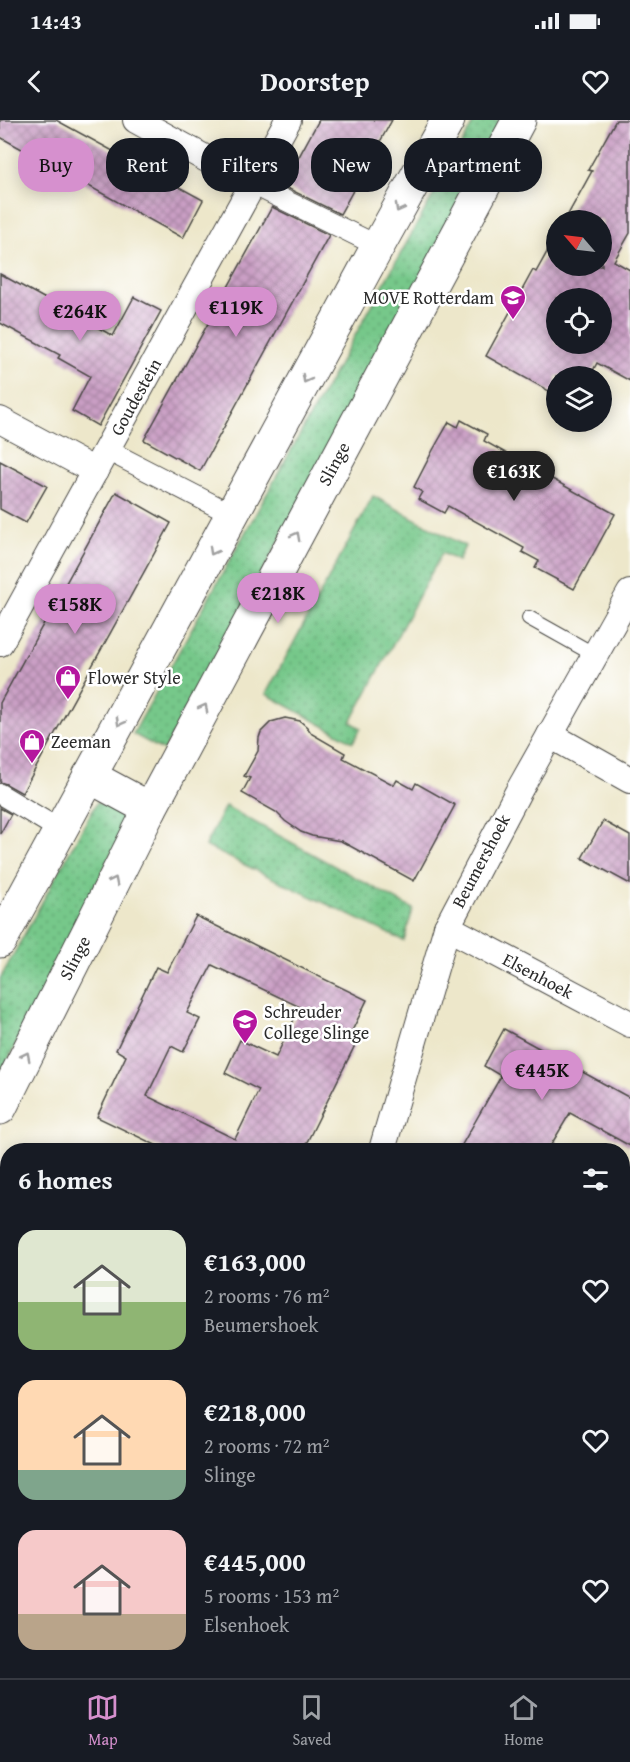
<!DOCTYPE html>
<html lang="en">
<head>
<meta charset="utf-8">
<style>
	:root { --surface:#171b24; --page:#242831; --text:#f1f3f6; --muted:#9ea1a6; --line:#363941; --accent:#d690ce }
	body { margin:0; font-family:"Gentium Book Plus",serif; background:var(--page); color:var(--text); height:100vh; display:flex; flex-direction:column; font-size:22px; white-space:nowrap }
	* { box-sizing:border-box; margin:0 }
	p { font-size:20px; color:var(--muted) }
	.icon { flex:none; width:33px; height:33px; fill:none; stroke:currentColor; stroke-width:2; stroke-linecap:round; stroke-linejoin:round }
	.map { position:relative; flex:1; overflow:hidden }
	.panel { position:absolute; left:0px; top:1023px; width:630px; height:536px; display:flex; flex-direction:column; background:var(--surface); border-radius:24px 24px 0 0; box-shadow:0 3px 15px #0003 }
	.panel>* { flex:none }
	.guide { position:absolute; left:18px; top:18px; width:594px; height:54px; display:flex; gap:12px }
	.needle { width:39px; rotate:298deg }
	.fabs { position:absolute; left:546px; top:90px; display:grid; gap:12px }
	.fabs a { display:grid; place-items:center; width:66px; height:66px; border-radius:50%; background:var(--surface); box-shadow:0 3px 15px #0003; font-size:30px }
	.price { position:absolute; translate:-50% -51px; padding:0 14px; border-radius:21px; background:var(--accent); color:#111; font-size:20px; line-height:39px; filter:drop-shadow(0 2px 3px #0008) }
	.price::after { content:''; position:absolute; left:50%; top:36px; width:18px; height:14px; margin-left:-9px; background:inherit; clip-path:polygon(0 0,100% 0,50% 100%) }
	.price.on { background:#222; color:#fff }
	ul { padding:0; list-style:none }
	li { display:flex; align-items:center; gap:18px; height:150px; padding:0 18px }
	li span { display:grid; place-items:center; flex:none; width:168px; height:120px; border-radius:18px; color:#555 }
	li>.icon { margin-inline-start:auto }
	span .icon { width:72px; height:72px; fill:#fffc; stroke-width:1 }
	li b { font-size:26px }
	h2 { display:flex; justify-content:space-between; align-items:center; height:72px; padding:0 18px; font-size:26px }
	.chip { padding:0 21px; border-radius:24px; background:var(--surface); box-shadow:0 3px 15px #0003; font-size:21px; line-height:54px }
	.chip.on { background:var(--accent); color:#111 }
	.status { display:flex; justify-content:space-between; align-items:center; height:42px; padding:0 30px; background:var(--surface); direction:ltr }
	.status svg { height:16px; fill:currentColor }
	header { display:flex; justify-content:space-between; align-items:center; height:78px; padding:0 18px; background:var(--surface); font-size:27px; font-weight:800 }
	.tabs { display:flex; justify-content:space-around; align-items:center; height:84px; border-top:2px solid var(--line); background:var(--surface); font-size:16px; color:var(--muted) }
	.tabs a { display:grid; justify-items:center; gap:3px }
	.tabs .on { color:var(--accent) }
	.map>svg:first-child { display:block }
	.grass { fill:url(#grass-dots); stroke:#507a5a; stroke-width:1.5 }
	.water { fill:url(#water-rules); stroke:#447a7e; stroke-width:1.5 }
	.building { fill:url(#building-cross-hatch); fill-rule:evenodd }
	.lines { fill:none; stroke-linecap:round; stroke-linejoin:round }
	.service-casing { stroke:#484743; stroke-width:16 }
	.pedestrian-casing { stroke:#484743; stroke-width:22 }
	.minor-casing { stroke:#484743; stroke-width:28 }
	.secondary-casing { stroke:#484743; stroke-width:35 }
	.service { stroke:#fff; stroke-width:14 }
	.pedestrian { stroke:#fff; stroke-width:20 }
	.minor { stroke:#fff; stroke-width:26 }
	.secondary { stroke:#fff; stroke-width:33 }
	.oneway { stroke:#a0a0a0 }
	.labels { text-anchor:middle; stroke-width:5; stroke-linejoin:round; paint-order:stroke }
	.poi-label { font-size:18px; fill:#2b2b2b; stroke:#fff; text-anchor:start }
	.street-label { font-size:18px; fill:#2b2b2b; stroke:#fff }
</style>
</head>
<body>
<div class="status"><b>14:43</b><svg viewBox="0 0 49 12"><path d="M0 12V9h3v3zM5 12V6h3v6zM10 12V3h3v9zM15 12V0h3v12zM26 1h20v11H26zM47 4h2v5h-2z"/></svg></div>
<header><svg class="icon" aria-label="back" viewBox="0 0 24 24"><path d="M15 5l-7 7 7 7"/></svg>Doorstep<svg class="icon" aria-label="heart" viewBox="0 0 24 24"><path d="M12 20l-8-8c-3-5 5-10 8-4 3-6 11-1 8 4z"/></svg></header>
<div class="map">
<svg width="630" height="1558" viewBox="0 0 630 1558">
	<defs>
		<pattern id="grass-dots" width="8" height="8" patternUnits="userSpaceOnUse" patternTransform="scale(1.5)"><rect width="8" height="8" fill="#76c88a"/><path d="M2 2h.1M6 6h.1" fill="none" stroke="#61a371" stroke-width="1.8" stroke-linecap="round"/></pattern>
		<pattern id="water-rules" width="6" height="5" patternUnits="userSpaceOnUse" patternTransform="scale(1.5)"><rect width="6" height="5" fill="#5cc9d1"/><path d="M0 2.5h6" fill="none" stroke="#4ca3aa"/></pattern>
		<pattern id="building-cross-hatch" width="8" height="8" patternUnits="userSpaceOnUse" patternTransform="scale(1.5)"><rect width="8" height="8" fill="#ca9fc5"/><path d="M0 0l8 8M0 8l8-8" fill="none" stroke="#a482a0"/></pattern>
	</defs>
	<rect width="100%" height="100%" fill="#fff"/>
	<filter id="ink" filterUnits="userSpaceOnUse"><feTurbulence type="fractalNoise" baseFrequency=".0167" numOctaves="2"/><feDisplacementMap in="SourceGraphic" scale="12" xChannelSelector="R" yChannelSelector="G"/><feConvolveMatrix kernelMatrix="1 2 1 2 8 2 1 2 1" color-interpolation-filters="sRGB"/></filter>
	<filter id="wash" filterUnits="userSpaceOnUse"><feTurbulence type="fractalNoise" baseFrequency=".008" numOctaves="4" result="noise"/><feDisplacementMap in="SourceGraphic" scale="24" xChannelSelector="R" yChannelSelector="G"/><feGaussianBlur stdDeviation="1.35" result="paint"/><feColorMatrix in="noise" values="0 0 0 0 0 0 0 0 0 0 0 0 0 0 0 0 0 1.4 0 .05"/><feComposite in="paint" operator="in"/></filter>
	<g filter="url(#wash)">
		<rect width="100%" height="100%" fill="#ede7ca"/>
		<g class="grass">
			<path d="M475,0H510L164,631L133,614Z"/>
			<path d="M373,376L465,426L458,441L442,433L351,602L361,608L353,622L266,574Z"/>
			<path d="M97,682L114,689L122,697V713L0,956V859Z"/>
			<path d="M225,686L413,789L404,821L205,726Z"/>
			<path d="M0,1124L7,1126V1195H0Z"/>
			<path d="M7,1248V1356L0,1352V1249Z"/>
			<path d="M622,1275L630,1277V1514L623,1519Z"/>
			<path d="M7,1498L8,1551H397L394,1558H0V1510Z"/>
		</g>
		<g class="water">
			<path d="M0,1195H8L7,1248L0,1249Z"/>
			<path d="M630,1514V1558H457L455,1556H440L439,1558H394L397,1551H622L623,1519Z"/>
		</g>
		<g id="blocks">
			<g class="building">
				<path d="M0,0H56L203,80L183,118L0,17Z"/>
				<path d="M319,0H392L340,94L283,66Z"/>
				<path d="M616,0H630V113L614,141L630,150V261L597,243L590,256H556V275L486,236L533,150L536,152L556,116V146H602V100H565L592,51L588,50ZM556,178H602V224H556Z"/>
				<path d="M272,87L329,115L200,351L144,320Z"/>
				<path d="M0,154L113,216L134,177L161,191L98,306L72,291L90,256L58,238L60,235L0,203Z"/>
				<path d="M461,300L487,314L484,321L615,394L574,469L535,448L539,441L522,432L524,428L448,386L444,393L418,379L422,372L414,367L433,330L449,302L458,307Z"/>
				<path d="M0,341L47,366L26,403L0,389Z"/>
				<path d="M116,372L171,403L22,673L6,664L0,662V583Z"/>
				<path d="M285,598L300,601L307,607L312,614L345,633L343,638L394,665L397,660L413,669L416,663L455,685L414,761L341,721L312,716L301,712L285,701L276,692L242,673L250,658L244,656L258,631L259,618L261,612L271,602Z"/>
				<path d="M0,688L11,694L0,714Z"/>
				<path d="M603,701L630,716V764L582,738Z"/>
				<path d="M196,796L367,880L352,911L360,915L303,1030H166L97,997L126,936L116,930L156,847L167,852ZM212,845L300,887L276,937L240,920L225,953L259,970L235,1019L147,976L171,926L183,932L200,899L187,893Z"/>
				<path d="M504,909L630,978V1026L570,993L548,1030H459L501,956L484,946Z"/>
			</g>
		</g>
	</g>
	<g filter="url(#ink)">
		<use href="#blocks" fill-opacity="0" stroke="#484743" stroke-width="1.5"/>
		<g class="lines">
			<defs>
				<path id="service" d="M529,498L595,535"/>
				<g id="pedestrian">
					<path d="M252,64L378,126"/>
					<path d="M107,330L233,395"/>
					<path d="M0,674L60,710"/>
				</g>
				<g id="minor">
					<path d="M136,0L252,64"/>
					<path d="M0,300L95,351"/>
					<path d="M0,523L288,0"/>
					<path d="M550,615L630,660"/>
					<path d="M447,807L630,904"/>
					<path d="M382,1030L447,807L518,672L630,473"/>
					<path d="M0,1089L8,1091"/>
					<path d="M622,1261L630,1263"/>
				</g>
				<g id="secondary">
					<path d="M89,656L150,689"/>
					<path d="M0,821L378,126L448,0"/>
					<path d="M0,988L150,689L519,0"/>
				</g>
			</defs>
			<use href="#service" class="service-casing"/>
			<use href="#pedestrian" class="pedestrian-casing"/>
			<use href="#minor" class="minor-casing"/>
			<use href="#secondary" class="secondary-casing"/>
			<use href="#service" class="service"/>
			<use href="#pedestrian" class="pedestrian"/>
			<use href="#minor" class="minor"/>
			<use href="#secondary" class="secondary"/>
		</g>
		<defs><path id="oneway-chevron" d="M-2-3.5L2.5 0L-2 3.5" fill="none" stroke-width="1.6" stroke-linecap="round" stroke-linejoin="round" transform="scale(1.5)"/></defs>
		<g class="oneway">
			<use href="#oneway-chevron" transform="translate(399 88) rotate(119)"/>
			<use href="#oneway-chevron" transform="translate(306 259) rotate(118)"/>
			<use href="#oneway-chevron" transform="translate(296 416) rotate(-62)"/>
			<use href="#oneway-chevron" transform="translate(213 431) rotate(119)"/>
			<use href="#oneway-chevron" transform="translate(204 588) rotate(-62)"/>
			<use href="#oneway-chevron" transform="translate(120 602) rotate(119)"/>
			<use href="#oneway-chevron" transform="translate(114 761) rotate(-63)"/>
			<use href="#oneway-chevron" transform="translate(26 936) rotate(-63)"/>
		</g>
	</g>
	<defs>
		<symbol id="school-pin" viewBox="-11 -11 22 30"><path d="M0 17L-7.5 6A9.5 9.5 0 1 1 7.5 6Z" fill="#b5179e" stroke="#fff"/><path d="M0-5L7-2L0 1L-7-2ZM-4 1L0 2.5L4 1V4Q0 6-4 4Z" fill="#fff"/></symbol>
		<symbol id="shop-pin" viewBox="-11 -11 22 30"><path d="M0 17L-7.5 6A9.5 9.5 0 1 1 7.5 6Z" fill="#b5179e" stroke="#fff"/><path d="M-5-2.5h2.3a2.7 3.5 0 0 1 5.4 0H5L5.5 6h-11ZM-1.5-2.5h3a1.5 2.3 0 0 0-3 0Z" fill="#fff"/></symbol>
	</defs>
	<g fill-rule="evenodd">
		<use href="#school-pin" x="498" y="163" width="30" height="40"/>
		<use href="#shop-pin" x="53" y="543" width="30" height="40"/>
		<use href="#shop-pin" x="17" y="607" width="30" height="40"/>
		<use href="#school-pin" x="230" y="887" width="30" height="40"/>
	</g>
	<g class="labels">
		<g class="poi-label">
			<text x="494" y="184" text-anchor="end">MOVE Rotterdam</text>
			<text x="88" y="564">Flower Style</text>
			<text x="51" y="628">Zeeman</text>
			<text x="264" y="898">Schreuder<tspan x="264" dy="21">College Slinge</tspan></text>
		</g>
		<g class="street-label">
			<text transform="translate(136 277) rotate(-61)" y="6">Goudestein</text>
			<text transform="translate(334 344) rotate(-62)" y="6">Slinge</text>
			<text transform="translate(481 741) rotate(-62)" y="6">Beumershoek</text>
			<text transform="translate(75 838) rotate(-63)" y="6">Slinge</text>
			<text transform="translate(538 856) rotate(28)" y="6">Elsenhoek</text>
		</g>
	</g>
</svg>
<div class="fabs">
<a><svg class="needle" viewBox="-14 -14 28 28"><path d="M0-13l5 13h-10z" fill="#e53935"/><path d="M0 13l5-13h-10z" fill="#9ea1a6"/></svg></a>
<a><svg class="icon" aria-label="locate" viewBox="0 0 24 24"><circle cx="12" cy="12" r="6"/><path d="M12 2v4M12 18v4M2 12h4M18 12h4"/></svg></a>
<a><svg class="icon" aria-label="layers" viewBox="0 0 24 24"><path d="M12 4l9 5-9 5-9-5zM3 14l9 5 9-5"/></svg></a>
</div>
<b class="price" style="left:236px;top:218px">€119K</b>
<b class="price" style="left:80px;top:222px">€264K</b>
<b class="price on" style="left:514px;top:382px">€163K</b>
<b class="price" style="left:278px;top:504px">€218K</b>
<b class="price" style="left:75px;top:515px">€158K</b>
<b class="price" style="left:542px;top:981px">€445K</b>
<div class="guide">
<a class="chip on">Buy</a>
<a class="chip">Rent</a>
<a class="chip">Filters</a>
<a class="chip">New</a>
<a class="chip">Apartment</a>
</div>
<section class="panel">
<h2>6 homes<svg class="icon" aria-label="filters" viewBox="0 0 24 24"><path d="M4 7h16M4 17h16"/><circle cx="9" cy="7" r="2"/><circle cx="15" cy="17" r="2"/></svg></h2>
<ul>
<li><span style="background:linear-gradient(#dfe7d0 60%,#8fb573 0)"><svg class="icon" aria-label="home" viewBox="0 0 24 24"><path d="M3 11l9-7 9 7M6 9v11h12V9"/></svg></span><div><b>€163,000</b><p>2 rooms · 76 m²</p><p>Beumershoek</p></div><svg class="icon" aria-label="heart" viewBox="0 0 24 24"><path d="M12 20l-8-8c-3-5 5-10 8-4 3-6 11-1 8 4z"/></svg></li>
<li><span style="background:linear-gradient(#ffd9b3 75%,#7fa58c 0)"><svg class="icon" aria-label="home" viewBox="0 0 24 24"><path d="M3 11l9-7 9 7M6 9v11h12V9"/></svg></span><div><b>€218,000</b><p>2 rooms · 72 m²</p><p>Slinge</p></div><svg class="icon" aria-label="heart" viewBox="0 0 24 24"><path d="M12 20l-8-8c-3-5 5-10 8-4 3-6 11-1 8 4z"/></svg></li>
<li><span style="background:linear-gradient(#f6c9c9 70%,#b9a48a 0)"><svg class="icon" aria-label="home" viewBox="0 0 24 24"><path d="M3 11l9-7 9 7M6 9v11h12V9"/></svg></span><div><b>€445,000</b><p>5 rooms · 153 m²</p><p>Elsenhoek</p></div><svg class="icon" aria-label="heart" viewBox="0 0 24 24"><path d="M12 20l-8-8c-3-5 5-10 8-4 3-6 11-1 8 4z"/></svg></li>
</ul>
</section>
</div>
<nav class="tabs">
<a class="on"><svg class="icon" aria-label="map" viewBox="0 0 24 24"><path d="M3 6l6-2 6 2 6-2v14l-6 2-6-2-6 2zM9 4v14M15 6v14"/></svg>Map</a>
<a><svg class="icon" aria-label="saved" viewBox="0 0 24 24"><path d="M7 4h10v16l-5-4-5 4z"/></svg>Saved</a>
<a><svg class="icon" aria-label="home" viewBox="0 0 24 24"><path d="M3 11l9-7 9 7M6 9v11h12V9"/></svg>Home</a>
</nav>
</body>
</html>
